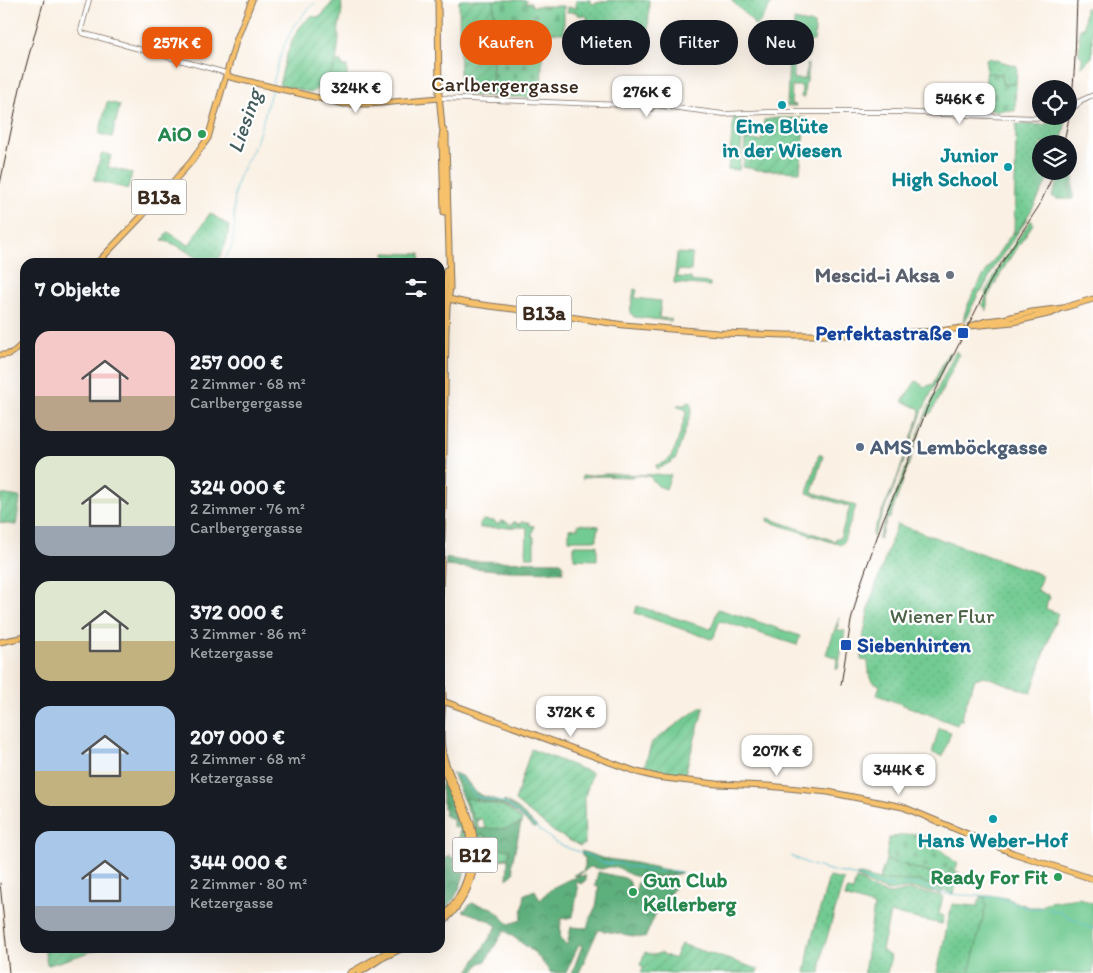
<!DOCTYPE html>
<html lang="de">
<head>
<meta charset="utf-8">
<style>
	:root { --surface:#171b24; --page:#20242c; --text:#f1f3f6; --muted:#9ea1a6; --accent:#ea580c }
	body { margin:0; font-family:Itim,sans-serif; background:var(--page); color:var(--text); height:100vh; display:flex; flex-direction:column; font-size:19px; white-space:nowrap }
	* { box-sizing:border-box; margin:0 }
	p { font-size:16px; color:var(--muted) }
	.icon { flex:none; width:28px; height:28px; fill:none; stroke:currentColor; stroke-width:2; stroke-linecap:round; stroke-linejoin:round }
	.map { position:relative; flex:1; overflow:hidden }
	.side { position:absolute; left:20px; top:258px; width:425px; height:695px; display:flex; flex-direction:column; background:var(--surface); border-radius:15px; box-shadow:0 5px 20px #0002 }
	.side>* { flex:none }
	.banner { position:absolute; left:460px; top:20px; width:475px; height:45px; display:flex; gap:10px }
	.tools { position:absolute; left:1032px; top:80px; display:grid; gap:10px }
	.tools a { display:grid; place-items:center; width:45px; height:45px; border-radius:50%; background:var(--surface); box-shadow:0 5px 20px #0002; font-size:25px }
	.price { position:absolute; translate:-50% -42px; padding:0 11px; border-radius:10px; background:#fff; color:#222; font-size:16px; line-height:32px; filter:drop-shadow(0 1px 2px #0008) }
	.price::after { content:''; position:absolute; left:50%; top:30px; width:15px; height:11px; margin-left:-8px; background:inherit; clip-path:polygon(0 0,100% 0,50% 100%) }
	.price.active { background:var(--accent); color:#fff }
	ul { padding:0; list-style:none }
	li { display:flex; align-items:center; gap:15px; height:125px; padding:0 15px }
	li span { display:grid; place-items:center; flex:none; width:140px; height:100px; border-radius:15px; color:#555 }
	li>.icon { margin-inline-start:auto }
	span .icon { width:60px; height:60px; fill:#fffc; stroke-width:1 }
	li b { font-size:21px }
	h2 { display:flex; justify-content:space-between; align-items:center; height:60px; padding:0 15px; font-size:21px }
	.chip { padding:0 18px; border-radius:22px; background:var(--surface); box-shadow:0 5px 20px #0002; font-size:18px; line-height:45px }
	.chip.active { background:var(--accent); color:#fff }
	.map>svg:first-child { display:block }
	.grass { fill:#72cb92; stroke:#567a58 }
	.forest { fill:url(#forest-crowns); stroke:#4c6c4d }
	.cemetery { fill:url(#cemetery-stones); stroke:#567a58 }
	.park { fill:url(#park-dots); stroke:#567a58 }
	.garden { fill:url(#garden-furrows); stroke:#567a58 }
	.lines { fill:none; stroke-linecap:round; stroke-linejoin:round }
	.stream { stroke:#54bcd1; stroke-width:1 }
	.minor-casing { stroke:#7e6f63; stroke-width:5.5 }
	.major-casing { stroke:#7e6f63; stroke-width:7 }
	.minor { stroke:#fff; stroke-width:4 }
	.major { stroke:#f6c16b; stroke-width:5 }
	.rail { stroke:#3b2a1e; stroke-width:1 }
	.culture-dot { fill:#0f9aa8; stroke:#fff; stroke-width:2 }
	.leisure-dot { fill:#2e9e5b; stroke:#fff; stroke-width:2 }
	.worship-dot { fill:#6b7280; stroke:#fff; stroke-width:2 }
	.transit-dot { fill:#1a4fb4; stroke:#fff; stroke-width:2 }
	.service-dot { fill:#5c6f8a; stroke:#fff; stroke-width:2 }
	.labels { text-anchor:middle; stroke-width:4.5; stroke-linejoin:round; paint-order:stroke }
	.shield { fill:#fff; stroke:#766a62; stroke-width:1 }
	.shield-label { font-size:20px; font-weight:bold; fill:#3b2a1e }
	.street-label { font-size:21px; fill:#3b2a1e; stroke:#fff }
	.culture-label { font-size:21px; font-weight:bold; fill:#0d838f; stroke:#fff }
	.leisure-label { font-size:21px; font-weight:bold; fill:#27864d; stroke:#fff; text-anchor:end }
	.worship-label { font-size:21px; font-weight:bold; fill:#5b616d; stroke:#fff; text-anchor:end }
	.transit-label { font-size:21px; font-weight:bold; fill:#164399; stroke:#fff; text-anchor:end }
	.service-label { font-size:21px; font-weight:bold; fill:#4e5e75; stroke:#fff; text-anchor:start }
	.park-label { font-size:21px; fill:#4e6247; stroke:#fff }
	.water-label { font-size:22px; font-style:italic; fill:#445d5d; stroke:#fff }
</style>
</head>
<body>
<div class="map">
<svg width="1093" height="973" viewBox="0 0 1093 973">
	<defs>
		<pattern id="forest-crowns" width="20" height="18" patternUnits="userSpaceOnUse" patternTransform="scale(1.25)"><rect width="20" height="18" fill="#5daf7c"/><path d="M2 6a3 3 0 1 1 6 0M12 15a3 3 0 1 1 6 0" fill="none" stroke="#4e8f65"/></pattern>
		<pattern id="cemetery-stones" width="16" height="16" patternUnits="userSpaceOnUse" patternTransform="scale(1.25)"><rect width="16" height="16" fill="#72cb92"/><path d="M2 7V4a2 2 0 0 1 4 0v3zM10 15v-3a2 2 0 0 1 4 0v3z" fill="#64ae7d"/></pattern>
		<pattern id="park-dots" width="8" height="8" patternUnits="userSpaceOnUse" patternTransform="scale(1.25)"><rect width="8" height="8" fill="#72cb92"/><path d="M2 2h.1M6 6h.1" fill="none" stroke="#64ae7d" stroke-width="1.8" stroke-linecap="round"/></pattern>
		<pattern id="garden-furrows" width="10" height="10" patternUnits="userSpaceOnUse" patternTransform="scale(1.25)"><rect width="10" height="10" fill="#72cb92"/><path d="M-1 1l2-2M0 10L10 0M9 11l2-2" fill="none" stroke="#64ae7d"/></pattern>
	</defs>
	<rect width="100%" height="100%" fill="#fff"/>
	<filter id="ink" filterUnits="userSpaceOnUse"><feTurbulence type="fractalNoise" baseFrequency=".02" numOctaves="2"/><feDisplacementMap in="SourceGraphic" scale="10" xChannelSelector="R" yChannelSelector="G"/><feConvolveMatrix kernelMatrix="1 2 1 2 8 2 1 2 1" color-interpolation-filters="sRGB"/></filter>
	<filter id="wash" filterUnits="userSpaceOnUse"><feTurbulence type="fractalNoise" baseFrequency=".0096" numOctaves="4" result="noise"/><feDisplacementMap in="SourceGraphic" scale="20" xChannelSelector="R" yChannelSelector="G"/><feGaussianBlur stdDeviation="1.12" result="paint"/><feColorMatrix in="noise" values="0 0 0 0 0 0 0 0 0 0 0 0 0 0 0 0 0 1.4 0 .05"/><feComposite in="paint" operator="in"/></filter>
	<g filter="url(#wash)">
		<rect width="100%" height="100%" fill="#faf0e3"/>
		<g class="grass">
			<path d="M1085,8H1093L1092,57L1083,66H1082V56L1079,55L1080,29L1084,28Z"/>
			<path d="M794,20L814,24V29H815L814,41H810L808,44H794L793,37Z"/>
			<path d="M788,45L801,47L809,46C811,49 809,55 807,59L800,58L794,54L797,59H791V62L794,63L793,79H805L807,64H808L807,82L805,84L804,97H801L802,86H792L791,104L796,105V106H787L789,55H793L789,54L787,50Z"/>
			<path d="M336,62H341L342,66H347V85H362V94H352L349,92V90H346L345,79H332V85H343V98H349V101L343,99V85L320,86L332,71Z"/>
			<path d="M735,116H744L739,170L728,169L734,117Z"/>
			<path d="M1023,218H1028L996,264L982,291H980L964,322C960,304 1011,235 1023,218Z"/>
			<path d="M1031,220L1033,224L1008,261L987,298V311L985,307L982,305L986,298L985,297L986,294L985,293L1003,261Z"/>
			<path d="M385,253L420,254V262H386Z"/>
			<path d="M677,253L692,254L691,271L678,270L677,277L691,278V281L710,283V286L674,283Z"/>
			<path d="M634,289L637,290L635,298L661,301L659,318L671,319V321L634,317L630,313Z"/>
			<path d="M956,351L959,355L932,412L925,417L890,518L887,519L880,538L878,539L904,473L927,411Z"/>
			<path d="M951,352L923,410L898,477L873,537L872,534L897,478L919,417L920,409L902,401L916,381L925,387L933,384L948,353Z"/>
			<path d="M686,402H691L692,410L676,458L671,462L657,469L656,465C661,464 664,463 668,460C676,452 683,423 687,410L678,407L677,405H686Z"/>
			<path d="M819,454L823,456L812,492L856,506L843,543L841,545L767,521L768,518L835,541L836,538H840L850,507L807,493Z"/>
			<path d="M606,474L671,475L666,489L658,486L649,476L633,475L632,477L591,476L582,479V476Z"/>
			<path d="M483,520L495,521L496,524H500V521H502L504,524L503,521L507,522L508,524H514L513,522H516L517,524H521V522H529V525L534,526L532,536L534,537V557H526L527,527L480,528V524Z"/>
			<path d="M578,524L599,526V529H597V540H569V529L578,528Z"/>
			<path d="M574,545H597V560L574,559Z"/>
			<path d="M637,606L711,629L718,609L765,624L800,636L797,645L721,621L719,622L714,637L711,639L635,613Z"/>
			<path d="M839,618L837,630L845,631L838,669H836L837,658L826,654Z"/>
			<path d="M939,728L951,732L943,756L932,753Z"/>
			<path d="M857,874L879,880L921,881L942,890V894L911,888L888,891L873,886L857,877Z"/>
			<path d="M981,896H995L1006,898L1029,907H1040L1049,902L1079,898L1093,903V973H969L985,898Z"/>
		</g>
		<g class="forest">
			<path d="M446,558L464,561L561,562L563,564V572L508,571L445,566Z"/>
			<path d="M452,773C469,776 467,786 479,794C483,797 486,796 490,798C494,799 498,801 501,803L505,801L518,809L537,827L534,828L511,809L503,805L476,799L475,800L476,819H479L477,822L479,829L482,828L483,829L512,820L521,823L512,864L514,873L507,879L508,859L488,861L481,865L478,847L481,848V850L501,849L496,843L482,834L483,845H478L473,823Z"/>
			<path d="M442,779C451,796 461,813 466,832C467,837 467,843 467,848C467,872 460,899 440,914V912L447,905H440V870L446,866L444,860L450,854V858L459,857V828L453,827V820L444,815L445,810L443,808L441,788Z"/>
			<path d="M581,851L602,858L635,863L681,873C667,877 640,881 627,873C622,870 619,867 613,867C608,866 605,869 601,869C598,869 593,867 590,867L583,872L577,876L573,875L583,871L585,866V858L582,856Z"/>
			<path d="M598,872L625,878L630,882L631,890H636L638,881L667,882L672,884L674,888L656,913L645,938L598,930L579,973H572L582,946L579,944L566,973H551L535,953L504,930L486,961L480,963L473,973H467L497,926L488,920L463,911L472,903L493,908L509,924L521,920L525,894L535,890L540,900L552,888L570,879L585,875L586,880L581,884L575,881L578,889L573,917L561,919L560,939L567,945L571,927L587,928L590,918L596,907L599,887L595,886Z"/>
		</g>
		<g class="cemetery">
			<path d="M494,0H526V3H531L532,6H564V33L543,32L541,98L492,96Z"/>
			<path d="M986,73L1002,74V84H1016L1015,111L999,110V112H996V110L985,109Z"/>
			<path d="M918,833C932,840 945,855 958,864L955,870L950,869L947,878L886,860L889,838H892L893,837Z"/>
		</g>
		<g class="park">
			<path d="M576,0H590L592,4L610,0H649L648,59L633,58L635,42L623,41V38L610,37L611,24H601L600,21H587V16L577,15V12H567L568,9L567,7L576,8Z"/>
			<path d="M731,0H774L757,26L754,25L752,21Z"/>
			<path d="M989,58L1017,66L1016,84H1002V74L986,73V59Z"/>
			<path d="M107,102L120,105L112,137L99,134Z"/>
			<path d="M1067,116L1061,144H1041V171H1051C1041,195 1029,216 1014,236L1016,124L1042,125L1057,121Z"/>
			<path d="M103,153L111,155L108,167L132,173L128,189L94,180L101,155Z"/>
			<path d="M1059,179H1070V199H1057L1052,196Z"/>
			<path d="M210,213L229,226C228,240 224,252 216,262H193L196,257L176,245L162,240L168,232L189,245Z"/>
			<path d="M897,524L1042,575L1037,591L1039,590L1041,593H1044L1046,595L1048,594L1050,598L1047,602L1046,609L1058,613L1031,693L984,676L975,679L961,718L963,719L962,720H960L957,725L877,695L880,685L873,682L869,674L868,661L861,660L864,633L870,602Z"/>
			<path d="M465,798L503,806L510,810L522,820L521,823L505,829L485,828L482,819H474Z"/>
			<path d="M886,860L947,878L942,890L921,881L879,880Z"/>
			<path d="M829,877L844,880L823,951L820,973H805L810,944Z"/>
			<path d="M856,879L863,882L874,890L890,894L910,890L943,896L939,914L944,916L942,924L890,913L882,950L888,955L891,956L887,973H864L874,906L845,897L847,890L853,891Z"/>
			<path d="M981,896L985,898L986,906L969,973H937L952,904L977,906Z"/>
		</g>
		<g class="garden">
			<path d="M334,0H341C343,12 341,16 339,27C338,31 339,35 339,39C338,47 337,58 335,66C331,76 320,86 312,93L279,85C285,62 290,30 312,16L314,17L321,16Z"/>
			<path d="M459,0H494L492,96L460,95Z"/>
			<path d="M776,118H805L800,172L758,170L743,167L745,139L762,141L764,120Z"/>
			<path d="M1069,155L1074,156L1073,199H1070V179H1059L1062,171H1069Z"/>
			<path d="M0,494L19,497L20,499L16,525L0,523Z"/>
			<path d="M701,707H704L684,777L664,774L647,771V769L644,768L652,742Z"/>
			<path d="M531,749L592,773L584,800L585,844L580,846L554,832L515,801Z"/>
			<path d="M482,834L489,839L496,840V843L501,849L510,850L508,858L488,859L481,850V848L483,845L479,836Z"/>
			<path d="M950,869L960,873L953,894L942,890Z"/>
			<path d="M681,944L758,969L757,973H641L644,967L640,965L645,952L653,955L661,953L674,959Z"/>
			<path d="M44,948H103L49,965L47,964Z"/>
		</g>
		<g class="lines">
			<g class="stream">
				<path d="M273,84C281,50 288,27 315,3"/>
				<path d="M223,262C240,240 232,217 235,192C237,172 251,158 257,140C263,123 267,105 272,88"/>
				<path d="M453,775L460,778L477,797L502,802L509,806L555,842L568,848L593,857L600,862L609,864L613,863L621,864L627,867H635L646,871L653,870L656,872L667,870L682,872"/>
				<path d="M791,856L811,865L833,871L859,876L878,885L889,886L895,887L908,884L921,885L934,891L946,894L999,897L1027,908H1041L1057,911L1093,929"/>
			</g>
		</g>
	</g>
	<g filter="url(#ink)">
		<g class="lines">
			<defs>
				<g id="minor">
					<path d="M89,0L81,30L82,33L126,45"/>
					<path d="M124,45L223,72L227,74"/>
					<path d="M440,98L625,105H636L644,104"/>
					<path d="M644,104L645,100L649,99L653,100L654,105"/>
					<path d="M644,104C644,108 647,110 651,109L654,105"/>
					<path d="M654,105L724,114L769,112H898L985,116L1040,118L1048,116"/>
					<path d="M1069,106L1093,95"/>
					<path d="M1069,110L1076,106L1080,102"/>
					<path d="M1044,120L1057,116"/>
				</g>
				<g id="major">
					<path d="M438,0L439,94L442,127L446,135V141L450,288L447,307L446,331L443,513L440,593"/>
					<path d="M227,74L230,77L344,104H369L440,98"/>
					<path d="M443,130L442,138L444,212"/>
					<path d="M98,262L142,216L191,162L208,138L236,41L252,0"/>
					<path d="M444,298L467,303L536,312L624,325L718,333L786,335H839L939,331L962,328"/>
					<path d="M974,325L986,321L1003,319L1032,312L1063,308L1093,299"/>
					<path d="M970,326L1013,322L1052,313L1058,310"/>
					<path d="M0,355C12,356 17,349 25,341"/>
					<path d="M440,412L442,313L445,292L446,270"/>
					<path d="M0,642L25,637"/>
					<path d="M440,658C441,672 443,686 443,700C442,718 439,736 443,754C448,775 460,794 468,814C483,855 474,896 440,925"/>
					<path d="M440,700L637,772L657,777L689,781L717,784L768,786L828,792L903,807L1013,853L1093,879"/>
					<path d="M440,760C445,777 455,793 462,810C478,851 472,889 440,920"/>
					<path d="M350,973L394,948"/>
					<path d="M359,973L382,958L403,948"/>
				</g>
			</defs>
			<use href="#minor" class="minor-casing"/>
			<use href="#major" class="major-casing"/>
			<use href="#minor" class="minor"/>
			<use href="#major" class="major"/>
			<g class="rail">
				<path d="M1063,144C1076,97 1075,48 1077,0"/>
				<path d="M0,184L20,88L44,0"/>
				<path d="M841,685L851,621L860,586L883,520L904,472L927,408L993,276L1039,206L1055,171"/>
				<path d="M0,883L9,973"/>
			</g>
		</g>
	</g>
	<g class="culture-dot">
		<circle cx="782" cy="105" r="5"/>
		<circle cx="1008" cy="167" r="5"/>
		<circle cx="993" cy="819" r="5"/>
	</g>
	<g class="leisure-dot">
		<circle cx="202" cy="134" r="5"/>
		<circle cx="1058" cy="877" r="5"/>
		<circle cx="633" cy="892" r="5"/>
	</g>
	<circle class="worship-dot" cx="950" cy="275" r="5"/>
	<g class="transit-dot">
		<rect x="957" y="327" width="12" height="12" rx="2.5"/>
		<rect x="840" y="639" width="12" height="12" rx="2.5"/>
	</g>
	<circle class="service-dot" cx="860" cy="447" r="5"/>
	<g class="labels">
		<g class="shield">
			<rect x="131.5" y="179.5" width="55" height="35" rx="4"/>
			<rect x="516.5" y="295.5" width="55" height="35" rx="4"/>
			<rect x="452.5" y="837.5" width="45" height="35" rx="4"/>
		</g>
		<g class="shield-label">
			<text x="159" y="204">B13a</text>
			<text x="544" y="320">B13a</text>
			<text x="475" y="862">B12</text>
		</g>
		<g class="street-label">
			<text transform="translate(505 85) rotate(1)" y="7">Carlbergergasse</text>
		</g>
		<g class="culture-label">
			<text x="782" y="133">Eine Blüte<tspan x="782" dy="24">in der Wiesen</tspan></text>
			<text x="998" y="162" text-anchor="end">Junior<tspan x="998" dy="24">High School</tspan></text>
			<text x="993" y="847">Hans Weber-Hof</text>
		</g>
		<g class="leisure-label">
			<text x="192" y="141">AiO</text>
			<text x="1048" y="884">Ready For Fit</text>
			<text x="643" y="887" text-anchor="start">Gun Club<tspan x="643" dy="24">Kellerberg</tspan></text>
		</g>
		<g class="worship-label">
			<text x="940" y="282">Mescid-i Aksa</text>
		</g>
		<g class="transit-label">
			<text x="952" y="340">Perfektastraße</text>
			<text x="857" y="652" text-anchor="start">Siebenhirten</text>
		</g>
		<g class="service-label">
			<text x="870" y="454">AMS Lemböckgasse</text>
		</g>
		<g class="park-label">
			<text x="942" y="623">Wiener Flur</text>
		</g>
		<g class="water-label">
			<text transform="translate(244 121) rotate(-71)" y="8">Liesing</text>
		</g>
	</g>
</svg>
<div class="tools">
<a><svg class="icon" aria-label="locate" viewBox="0 0 24 24"><circle cx="12" cy="12" r="6"/><path d="M12 2v4M12 18v4M2 12h4M18 12h4"/></svg></a>
<a><svg class="icon" aria-label="layers" viewBox="0 0 24 24"><path d="M12 4l9 5-9 5-9-5zM3 14l9 5 9-5"/></svg></a>
</div>
<b class="price active" style="left:177px;top:69px">257K €</b>
<b class="price" style="left:356px;top:114px">324K €</b>
<b class="price" style="left:647px;top:118px">276K €</b>
<b class="price" style="left:960px;top:125px">546K €</b>
<b class="price" style="left:571px;top:738px">372K €</b>
<b class="price" style="left:777px;top:777px">207K €</b>
<b class="price" style="left:899px;top:796px">344K €</b>
<div class="banner">
<a class="chip active">Kaufen</a>
<a class="chip">Mieten</a>
<a class="chip">Filter</a>
<a class="chip">Neu</a>
</div>
<section class="side">
<h2>7 Objekte<svg class="icon" aria-label="filters" viewBox="0 0 24 24"><path d="M4 7h16M4 17h16"/><circle cx="9" cy="7" r="2"/><circle cx="15" cy="17" r="2"/></svg></h2>
<ul>
<li><span style="background:linear-gradient(#f6c9c9 65%,#b9a48a 0)"><svg class="icon" aria-label="home" viewBox="0 0 24 24"><path d="M3 11l9-7 9 7M6 9v11h12V9"/></svg></span><div><b>257 000 €</b><p>2 Zimmer · 68 m²</p><p>Carlbergergasse</p></div></li>
<li><span style="background:linear-gradient(#dfe7d0 70%,#9aa5b1 0)"><svg class="icon" aria-label="home" viewBox="0 0 24 24"><path d="M3 11l9-7 9 7M6 9v11h12V9"/></svg></span><div><b>324 000 €</b><p>2 Zimmer · 76 m²</p><p>Carlbergergasse</p></div></li>
<li><span style="background:linear-gradient(#dfe7d0 60%,#c2b280 0)"><svg class="icon" aria-label="home" viewBox="0 0 24 24"><path d="M3 11l9-7 9 7M6 9v11h12V9"/></svg></span><div><b>372 000 €</b><p>3 Zimmer · 86 m²</p><p>Ketzergasse</p></div></li>
<li><span style="background:linear-gradient(#a9c7e8 65%,#c2b280 0)"><svg class="icon" aria-label="home" viewBox="0 0 24 24"><path d="M3 11l9-7 9 7M6 9v11h12V9"/></svg></span><div><b>207 000 €</b><p>2 Zimmer · 68 m²</p><p>Ketzergasse</p></div></li>
<li><span style="background:linear-gradient(#a9c7e8 75%,#9aa5b1 0)"><svg class="icon" aria-label="home" viewBox="0 0 24 24"><path d="M3 11l9-7 9 7M6 9v11h12V9"/></svg></span><div><b>344 000 €</b><p>2 Zimmer · 80 m²</p><p>Ketzergasse</p></div></li>
</ul>
</section>
</div>
</body>
</html>
